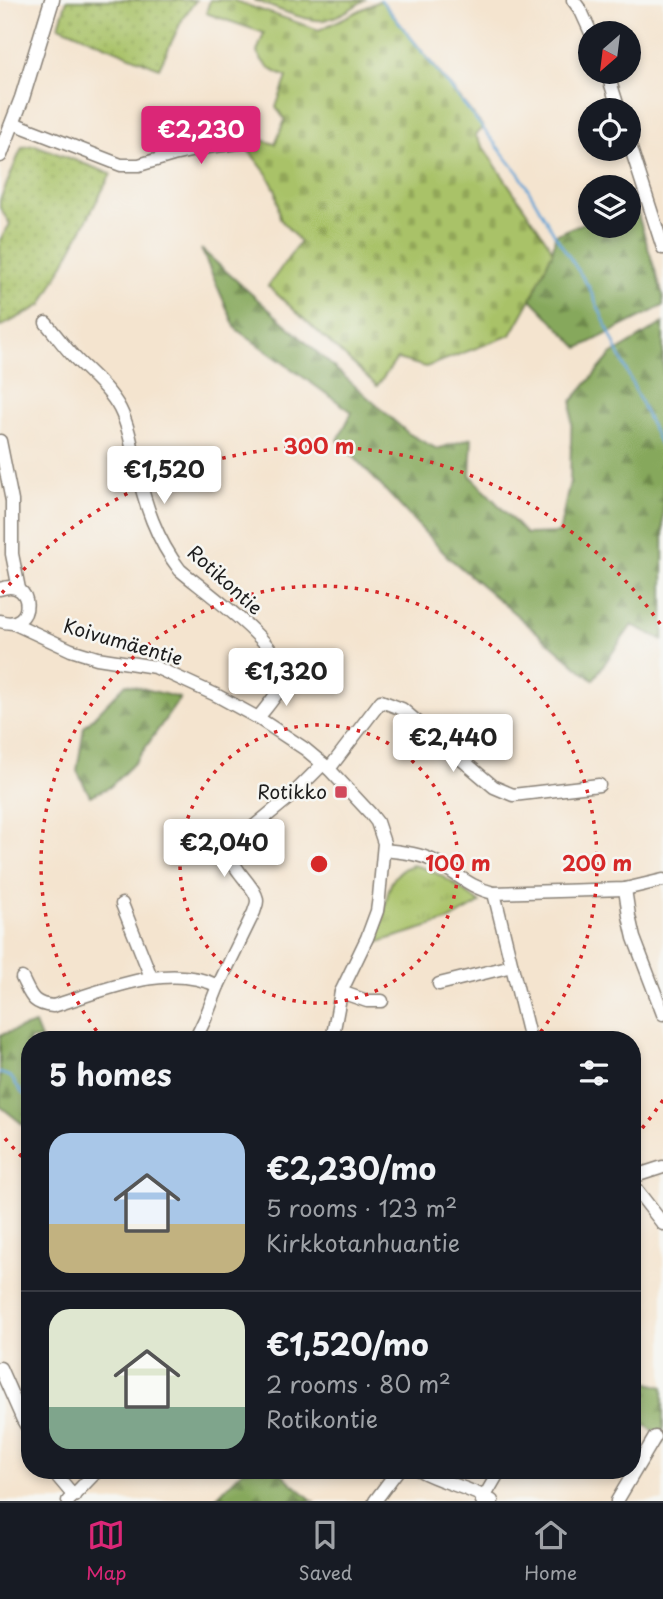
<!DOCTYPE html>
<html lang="en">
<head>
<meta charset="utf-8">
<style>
	:root { --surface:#171b24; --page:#20242c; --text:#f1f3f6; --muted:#9ea1a6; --line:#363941; --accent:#db2777 }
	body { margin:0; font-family:"Playpen Sans",sans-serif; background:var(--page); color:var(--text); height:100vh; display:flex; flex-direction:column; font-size:26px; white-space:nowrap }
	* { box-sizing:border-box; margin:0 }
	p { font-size:23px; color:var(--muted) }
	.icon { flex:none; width:38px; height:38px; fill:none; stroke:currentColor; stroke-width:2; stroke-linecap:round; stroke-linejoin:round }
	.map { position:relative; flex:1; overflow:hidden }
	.panel { position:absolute; left:21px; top:1031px; width:620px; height:448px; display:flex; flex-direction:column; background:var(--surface); border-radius:28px; box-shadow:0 4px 10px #0003 }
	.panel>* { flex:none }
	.needle { width:46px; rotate:208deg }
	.controls { position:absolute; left:578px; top:21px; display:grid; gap:14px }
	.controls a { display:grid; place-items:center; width:63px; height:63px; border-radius:50%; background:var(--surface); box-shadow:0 4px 10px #0003; font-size:35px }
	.price { position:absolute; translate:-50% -60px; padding:0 16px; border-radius:7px; background:#fff; color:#222; font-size:23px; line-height:46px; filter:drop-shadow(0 2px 4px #0008) }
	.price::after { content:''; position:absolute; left:50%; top:42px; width:21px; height:16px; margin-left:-10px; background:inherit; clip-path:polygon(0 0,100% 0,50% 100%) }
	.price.active { background:var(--accent); color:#fff }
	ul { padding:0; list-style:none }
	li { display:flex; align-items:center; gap:21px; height:175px; padding:0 28px }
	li+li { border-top:2px solid var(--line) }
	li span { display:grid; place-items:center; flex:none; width:196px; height:140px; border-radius:21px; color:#555 }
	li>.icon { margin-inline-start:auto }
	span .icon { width:84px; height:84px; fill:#fffc; stroke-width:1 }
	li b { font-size:30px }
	h2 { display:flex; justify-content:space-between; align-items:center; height:84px; padding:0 28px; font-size:30px }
	.tabs { display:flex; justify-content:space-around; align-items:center; height:98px; border-top:2px solid var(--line); background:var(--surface); font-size:19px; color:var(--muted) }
	.tabs a { display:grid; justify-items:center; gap:4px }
	.tabs .active { color:var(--accent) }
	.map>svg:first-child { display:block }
	.grass { fill:url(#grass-tufts); stroke:#626f42; stroke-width:2 }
	.forest { fill:url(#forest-firs); stroke:#51623c; stroke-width:2 }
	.cemetery { fill:url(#cemetery-stones); stroke:#626f42; stroke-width:2 }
	.park { fill:url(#park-dots); stroke:#626f42; stroke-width:2 }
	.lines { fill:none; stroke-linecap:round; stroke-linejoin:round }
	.stream { stroke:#61a1d4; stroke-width:2.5 }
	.minor-casing { stroke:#888076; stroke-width:15 }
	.major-casing { stroke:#888076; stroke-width:17 }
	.minor { stroke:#fff; stroke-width:12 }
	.major { stroke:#fff; stroke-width:14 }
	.ring { fill:none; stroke:#d62828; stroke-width:3.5; stroke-dasharray:3.5 7 }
	.poi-dot { fill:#d1495b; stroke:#f6f6f2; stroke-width:2.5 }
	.labels { text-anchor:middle; stroke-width:5; stroke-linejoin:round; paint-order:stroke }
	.street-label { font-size:19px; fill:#1c1c1c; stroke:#f6f6f2 }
	.poi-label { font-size:19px; fill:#1c1c1c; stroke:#f6f6f2; text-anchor:end }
	.centre { fill:#d62828; stroke:#f6f6f2; stroke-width:3.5 }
	.ring-label { font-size:21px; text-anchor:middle; font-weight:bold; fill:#d62828; stroke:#f6f6f2; stroke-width:5; stroke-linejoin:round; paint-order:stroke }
</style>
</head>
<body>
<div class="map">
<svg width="663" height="1501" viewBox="0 0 663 1501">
	<defs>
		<pattern id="grass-tufts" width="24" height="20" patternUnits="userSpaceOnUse" patternTransform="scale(1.75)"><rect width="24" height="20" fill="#a9c267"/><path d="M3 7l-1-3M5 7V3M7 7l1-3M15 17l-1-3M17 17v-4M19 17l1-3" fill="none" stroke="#91a659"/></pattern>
		<pattern id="forest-firs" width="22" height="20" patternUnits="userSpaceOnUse" patternTransform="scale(1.75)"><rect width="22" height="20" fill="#86a85c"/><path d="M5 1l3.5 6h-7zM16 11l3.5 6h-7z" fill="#6d884b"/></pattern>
		<pattern id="cemetery-stones" width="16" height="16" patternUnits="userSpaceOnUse" patternTransform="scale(1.75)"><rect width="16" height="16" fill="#a9c267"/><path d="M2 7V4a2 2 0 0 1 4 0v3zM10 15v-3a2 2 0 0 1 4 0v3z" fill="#91a659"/></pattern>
		<pattern id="park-dots" width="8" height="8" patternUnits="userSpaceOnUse" patternTransform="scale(1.75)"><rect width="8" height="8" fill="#a9c267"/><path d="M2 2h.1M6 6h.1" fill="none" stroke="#91a659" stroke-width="1.8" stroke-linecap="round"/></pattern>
	</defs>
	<rect width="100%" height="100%" fill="#f6f6f2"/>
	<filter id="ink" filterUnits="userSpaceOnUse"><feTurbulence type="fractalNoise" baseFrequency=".0143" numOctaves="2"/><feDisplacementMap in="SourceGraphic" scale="14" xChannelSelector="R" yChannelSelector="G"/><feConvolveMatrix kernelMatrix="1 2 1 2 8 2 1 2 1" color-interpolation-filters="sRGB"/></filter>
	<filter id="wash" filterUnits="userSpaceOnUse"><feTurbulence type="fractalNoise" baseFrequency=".00686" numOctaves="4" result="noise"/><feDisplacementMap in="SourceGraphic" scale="28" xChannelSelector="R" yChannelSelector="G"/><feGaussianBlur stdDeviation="1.57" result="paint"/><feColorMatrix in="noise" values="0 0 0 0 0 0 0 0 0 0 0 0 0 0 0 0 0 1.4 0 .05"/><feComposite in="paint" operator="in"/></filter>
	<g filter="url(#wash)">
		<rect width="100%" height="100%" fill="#f4e4cf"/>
		<path class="grass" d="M412,865C437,869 460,888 480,903L450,920L373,944C376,937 380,930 382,922C388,899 385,874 412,865Z"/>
		<g class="forest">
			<path d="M634,202L663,296V306L579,348L531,299L553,250L555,235L590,220V226H628V204Z"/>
			<path d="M201,249L409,434L437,449L472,438L470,475L526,534L559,533L570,481L572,401L611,355L663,323V640L632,625L593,680L447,556L338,440L352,412L236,329Z"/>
			<path d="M126,684L180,698L136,761L110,787L90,796L77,771L84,727Z"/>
			<path d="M35,1024L41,1039L30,1040V1130L0,1106V1035Z"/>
			<path d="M632,1378L663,1387V1442L657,1433L632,1417Z"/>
			<path d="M243,1470H277L313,1501H213Z"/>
		</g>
		<path class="cemetery" d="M210,0H232L319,30L381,0L483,127L475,135L553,250L531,299L511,335L426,367L397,359L377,386L268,286L300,242L280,219L276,191L267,174L250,152L256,138L275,144L285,120L276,107L287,77C273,72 264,66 257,52L264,33L206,13Z"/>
		<g class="park">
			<path d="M67,0H196L183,18L159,68L59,26Z"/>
			<path d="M254,0H364C352,8 339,17 324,20C308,23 270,6 254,0Z"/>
			<path d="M35,145L111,174L42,305L0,327V240L10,224L0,208V200L22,147Z"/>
		</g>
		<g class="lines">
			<g class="stream">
				<path d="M381,0L520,175L555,235L589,287L663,452"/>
				<path d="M0,1073L11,1077L22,1093L30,1099"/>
			</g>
		</g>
	</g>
	<g filter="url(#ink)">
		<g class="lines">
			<defs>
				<g id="minor">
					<path d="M573,0L581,11L591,33"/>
					<path d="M607,72L619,110"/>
					<path d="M13,123L121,165H139L173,155L208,147L248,142"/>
					<path d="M628,139L663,248"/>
					<path d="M46,323C56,335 66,349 77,360C92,375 110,390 120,409C129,427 132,447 136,466C145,504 156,539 180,570C203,590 285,647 283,677C281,692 267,706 258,718"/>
					<path d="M0,441L12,501V554L19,589"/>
					<path d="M0,589C35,576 36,633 0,621"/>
					<path d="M13,623L71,650L97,658L155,667L216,695L258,718L305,749L329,769L370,813L377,822L384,843L379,897L377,911L367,938L341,992L332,1040"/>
					<path d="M329,769L381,701L402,709L494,787L513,795L599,785"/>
					<path d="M384,850C401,852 418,853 434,861C455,872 470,888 494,893L625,889L663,880"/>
					<path d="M625,889L629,916L634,938L663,1014"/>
					<path d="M494,893L530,1040"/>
					<path d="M122,904L151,977"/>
					<path d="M22,978C31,996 32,1004 53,1006C103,991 168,961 218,986"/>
					<path d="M439,984L512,966"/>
					<path d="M341,992L367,1001H382"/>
					<path d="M195,1040L205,1019L218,986L254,912C255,908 257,905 257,901C257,895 253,890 250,886C236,867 223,859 241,837L291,796L323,764"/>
					<path d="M632,1177L663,1167"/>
					<path d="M632,1184L663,1224"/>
					<path d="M0,1368L23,1420L30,1432"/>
					<path d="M52,1470L74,1496"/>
					<path d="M419,1470C442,1483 469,1487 492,1501"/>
					<path d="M68,1501L98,1470"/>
					<path d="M375,1501L398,1470"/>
					<path d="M482,1501L500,1470"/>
					<path d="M617,1501L655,1437"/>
				</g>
				<path id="major" d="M0,155L22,98L52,0"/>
			</defs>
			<use href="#minor" class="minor-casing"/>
			<use href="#major" class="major-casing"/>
			<use href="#minor" class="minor"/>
			<use href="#major" class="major"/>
		</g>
	</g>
	<g class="ring">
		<circle cx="319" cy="864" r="139"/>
		<path d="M103 1039A278 278 0 1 1 535 1039"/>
		<path d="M663 1100A417 417 0 0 1 634 1138M29 1164A417 417 0 0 1 2 1135M2 593A417 417 0 0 1 663 628"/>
	</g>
	<rect class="poi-dot" x="334" y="785" width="14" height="14" rx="3.5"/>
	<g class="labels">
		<g class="street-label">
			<text transform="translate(225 580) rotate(42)" y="7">Rotikontie</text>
			<text transform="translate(123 642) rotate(16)" y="7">Koivumäentie</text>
		</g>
		<g class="poi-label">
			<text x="327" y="799">Rotikko</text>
		</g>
	</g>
	<circle cx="319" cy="864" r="10" class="centre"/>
	<g class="ring-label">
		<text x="319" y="454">300 m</text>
		<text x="458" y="871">100 m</text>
		<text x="597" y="871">200 m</text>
	</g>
</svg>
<div class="controls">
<a><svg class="needle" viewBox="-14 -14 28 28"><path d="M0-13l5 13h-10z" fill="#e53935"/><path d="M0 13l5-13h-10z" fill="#9ea1a6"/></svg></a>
<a><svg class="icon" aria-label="locate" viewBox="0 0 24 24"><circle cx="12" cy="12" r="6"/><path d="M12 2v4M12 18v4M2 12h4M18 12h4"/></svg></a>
<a><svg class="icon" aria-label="layers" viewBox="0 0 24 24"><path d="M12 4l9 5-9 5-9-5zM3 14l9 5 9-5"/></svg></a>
</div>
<b class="price active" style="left:201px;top:166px">€2,230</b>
<b class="price" style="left:164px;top:506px">€1,520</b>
<b class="price" style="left:286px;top:708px">€1,320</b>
<b class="price" style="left:453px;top:774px">€2,440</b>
<b class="price" style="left:224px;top:879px">€2,040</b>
<section class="panel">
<h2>5 homes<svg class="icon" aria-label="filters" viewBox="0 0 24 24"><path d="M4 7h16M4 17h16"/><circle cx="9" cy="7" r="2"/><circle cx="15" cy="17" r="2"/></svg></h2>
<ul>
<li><span style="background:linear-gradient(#a9c7e8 65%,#c2b280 0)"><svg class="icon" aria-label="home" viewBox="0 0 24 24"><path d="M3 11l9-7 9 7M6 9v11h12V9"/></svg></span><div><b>€2,230/mo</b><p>5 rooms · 123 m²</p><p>Kirkkotanhuantie</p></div></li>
<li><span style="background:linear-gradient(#dfe7d0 70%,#7fa58c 0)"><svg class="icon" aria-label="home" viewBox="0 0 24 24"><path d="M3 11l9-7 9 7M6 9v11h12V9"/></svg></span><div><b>€1,520/mo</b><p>2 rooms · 80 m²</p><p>Rotikontie</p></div></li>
</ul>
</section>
</div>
<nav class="tabs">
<a class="active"><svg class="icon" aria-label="map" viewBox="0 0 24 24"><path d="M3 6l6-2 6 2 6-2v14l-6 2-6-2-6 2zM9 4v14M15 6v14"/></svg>Map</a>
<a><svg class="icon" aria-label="saved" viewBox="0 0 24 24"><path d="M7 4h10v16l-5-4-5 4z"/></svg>Saved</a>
<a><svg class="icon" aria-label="home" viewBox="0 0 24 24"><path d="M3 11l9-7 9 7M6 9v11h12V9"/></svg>Home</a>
</nav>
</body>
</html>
